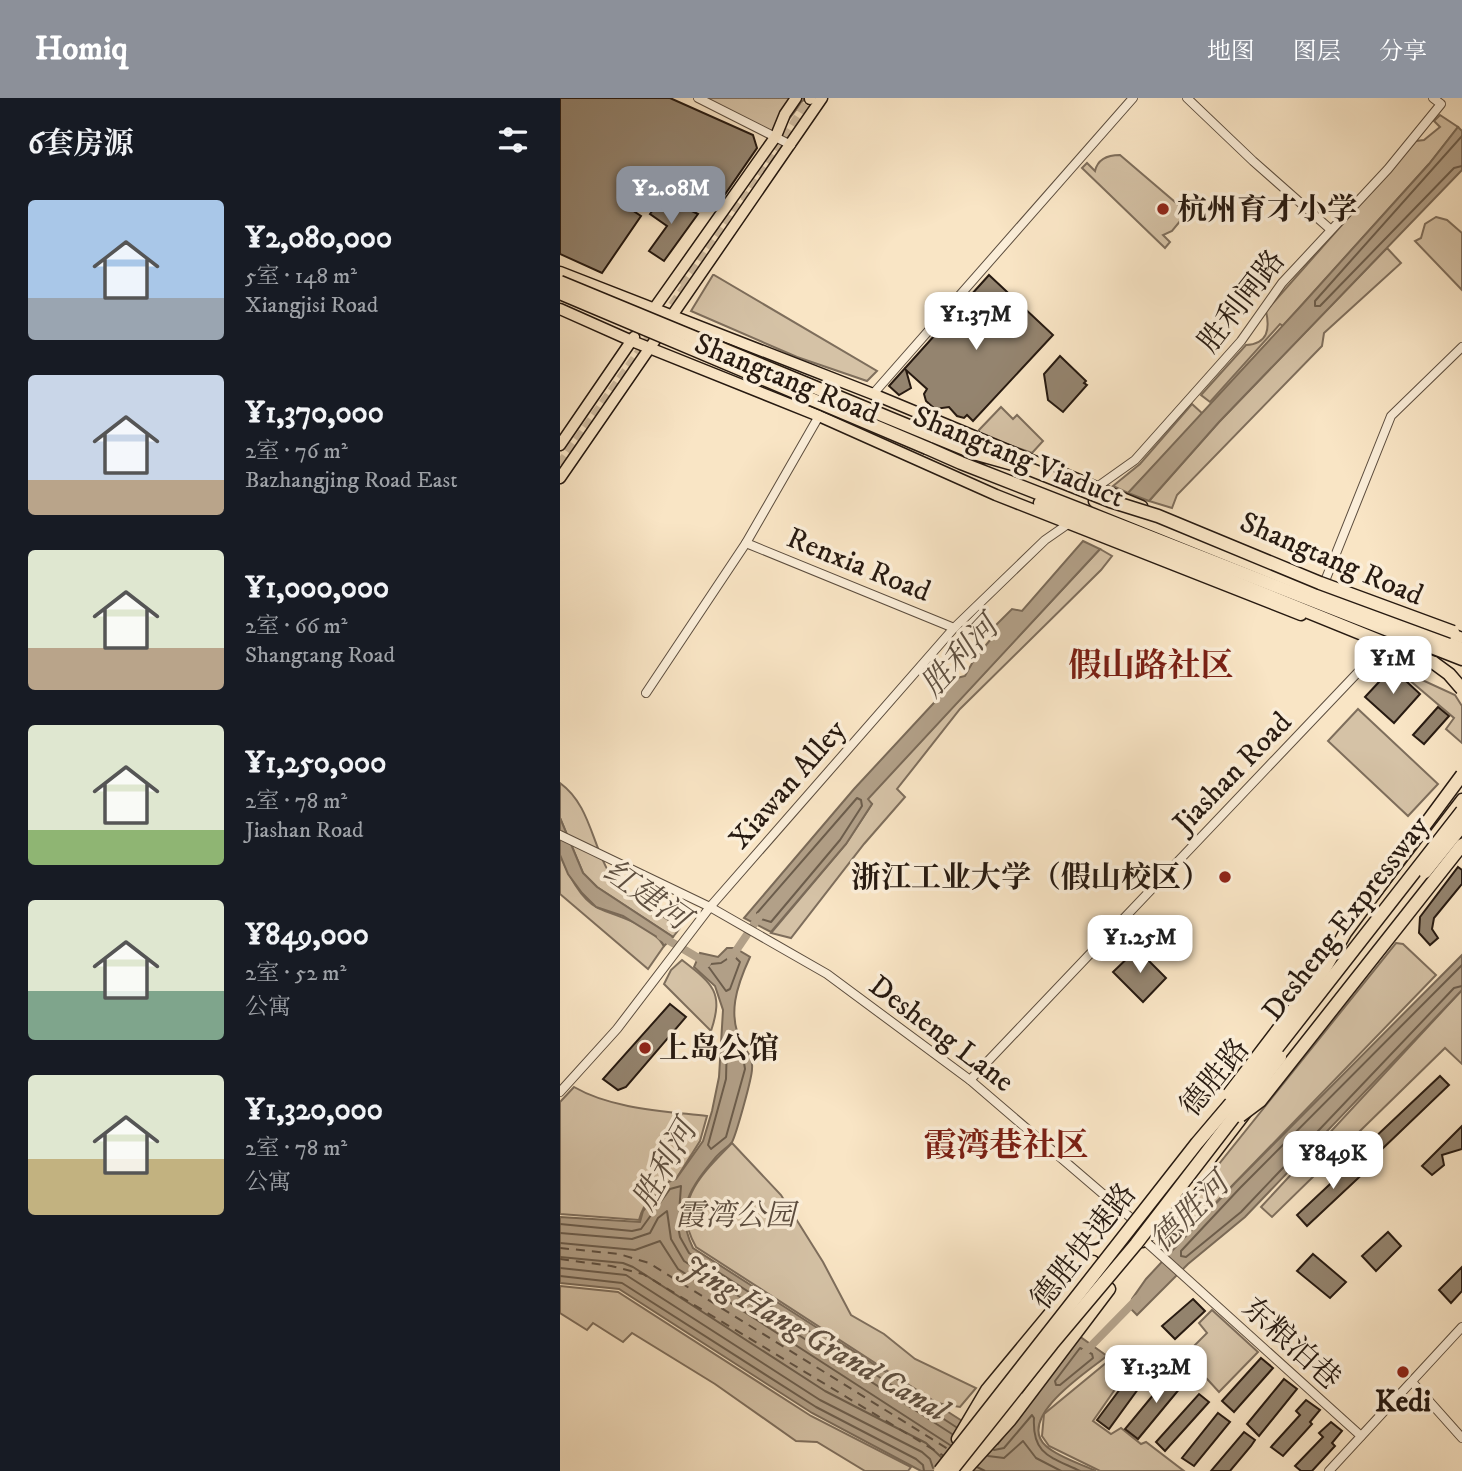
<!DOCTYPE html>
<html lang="zh">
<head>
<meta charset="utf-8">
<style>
	:root { --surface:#171b24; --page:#20242c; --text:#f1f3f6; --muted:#9ea1a6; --accent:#8c9099 }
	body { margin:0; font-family:"IM FELL DW Pica","Noto Serif SC",serif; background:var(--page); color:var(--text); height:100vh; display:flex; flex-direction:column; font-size:26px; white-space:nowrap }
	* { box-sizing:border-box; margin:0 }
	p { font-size:23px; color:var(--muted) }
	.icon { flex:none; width:38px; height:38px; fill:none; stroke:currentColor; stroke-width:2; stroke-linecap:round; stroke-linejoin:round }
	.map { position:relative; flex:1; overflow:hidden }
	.sheet { display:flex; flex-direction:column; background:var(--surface); width:560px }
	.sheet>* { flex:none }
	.price { position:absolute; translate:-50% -60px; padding:0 16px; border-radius:14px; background:#fff; color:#222; font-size:23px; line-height:46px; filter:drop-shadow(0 2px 4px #0008) }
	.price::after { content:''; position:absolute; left:50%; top:42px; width:21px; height:16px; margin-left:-10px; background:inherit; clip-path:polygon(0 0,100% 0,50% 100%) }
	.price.active { background:var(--accent); color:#fff }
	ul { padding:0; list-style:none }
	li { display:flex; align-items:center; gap:21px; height:175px; padding:0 28px }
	li span { display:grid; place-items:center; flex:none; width:196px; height:140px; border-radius:7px; color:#555 }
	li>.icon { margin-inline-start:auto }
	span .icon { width:84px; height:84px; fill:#fffc; stroke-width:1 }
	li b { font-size:30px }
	h2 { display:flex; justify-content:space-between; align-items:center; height:84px; padding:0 28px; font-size:30px }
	header { display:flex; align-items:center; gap:42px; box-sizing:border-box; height:98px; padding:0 35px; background:var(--accent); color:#fff }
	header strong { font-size:33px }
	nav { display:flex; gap:38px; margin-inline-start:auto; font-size:24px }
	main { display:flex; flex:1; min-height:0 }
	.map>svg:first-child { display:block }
	.green { fill:#d5c2a6; stroke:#7e6e5c; stroke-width:2 }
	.water { fill:#b2a088; stroke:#7a6a58; stroke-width:2 }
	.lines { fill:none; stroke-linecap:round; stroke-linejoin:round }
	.shore { stroke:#6c5d4c; stroke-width:2 }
	.canal { stroke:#b2a088; stroke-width:8 }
	.ferry { stroke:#5f5041; stroke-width:2; stroke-dasharray:9 7; stroke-linecap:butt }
	.building { fill:#94846f; stroke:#271a11; stroke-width:2 }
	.major-tunnel { stroke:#cfbca1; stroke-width:10; stroke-dasharray:10 5; stroke-linecap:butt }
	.minor-casing { stroke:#5c4d3e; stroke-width:10 }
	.major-casing { stroke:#271a11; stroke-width:13 }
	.highway-casing { stroke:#271a11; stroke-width:15 }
	.minor { stroke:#fbeed9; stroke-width:8 }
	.major { stroke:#f9e5c5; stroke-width:10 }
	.highway { stroke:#f9e5c5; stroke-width:12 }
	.highway-bridge-casing { stroke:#271a11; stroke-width:15; stroke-linecap:butt }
	.highway-bridge { stroke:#f9e5c5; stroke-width:12 }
	.poi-dot { fill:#8f2418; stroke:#fbeed9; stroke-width:2.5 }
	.labels { text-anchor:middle; stroke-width:7; stroke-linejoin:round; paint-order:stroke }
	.poi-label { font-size:30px; font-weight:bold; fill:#271a11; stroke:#fbeed9; text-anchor:start }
	.street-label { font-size:30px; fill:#271a11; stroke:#fbeed9 }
	.park-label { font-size:30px; font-style:italic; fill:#5b4c3e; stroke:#fbeed9 }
	.water-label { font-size:32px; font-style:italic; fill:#5f5041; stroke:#fbeed9 }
	.quarter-label { font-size:33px; font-weight:bold; fill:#7a1f14; stroke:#fbeed9 }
</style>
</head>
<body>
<header>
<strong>Homiq</strong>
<nav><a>地图</a><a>图层</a><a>分享</a></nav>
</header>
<main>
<section class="sheet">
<h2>6套房源<svg class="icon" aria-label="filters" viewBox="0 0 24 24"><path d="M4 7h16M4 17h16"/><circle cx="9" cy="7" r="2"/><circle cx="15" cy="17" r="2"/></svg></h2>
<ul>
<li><span style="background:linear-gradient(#a9c7e8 70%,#9aa5b1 0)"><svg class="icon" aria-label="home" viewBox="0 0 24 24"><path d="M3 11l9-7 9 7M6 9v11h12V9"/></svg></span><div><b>¥2,080,000</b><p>5室 · 148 m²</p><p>Xiangjisi Road</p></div></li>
<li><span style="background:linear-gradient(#c9d6e8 75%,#b9a48a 0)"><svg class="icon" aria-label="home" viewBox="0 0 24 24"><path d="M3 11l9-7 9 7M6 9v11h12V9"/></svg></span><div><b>¥1,370,000</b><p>2室 · 76 m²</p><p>Bazhangjing Road East</p></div></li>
<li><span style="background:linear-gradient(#dfe7d0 70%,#b9a48a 0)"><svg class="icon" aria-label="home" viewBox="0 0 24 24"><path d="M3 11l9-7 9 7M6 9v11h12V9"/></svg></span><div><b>¥1,000,000</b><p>2室 · 66 m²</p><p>Shangtang Road</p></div></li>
<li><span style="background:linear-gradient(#dfe7d0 75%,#8fb573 0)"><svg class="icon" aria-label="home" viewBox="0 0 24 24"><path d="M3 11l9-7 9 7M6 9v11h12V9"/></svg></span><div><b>¥1,250,000</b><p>2室 · 78 m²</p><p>Jiashan Road</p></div></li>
<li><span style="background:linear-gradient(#dfe7d0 65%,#7fa58c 0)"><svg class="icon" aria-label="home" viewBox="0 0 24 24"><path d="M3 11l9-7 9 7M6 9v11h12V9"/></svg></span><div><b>¥849,000</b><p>2室 · 52 m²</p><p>公寓</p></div></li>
<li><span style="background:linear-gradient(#dfe7d0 60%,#c2b280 0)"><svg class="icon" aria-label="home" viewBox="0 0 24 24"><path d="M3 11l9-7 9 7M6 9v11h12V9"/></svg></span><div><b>¥1,320,000</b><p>2室 · 78 m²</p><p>公寓</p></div></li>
</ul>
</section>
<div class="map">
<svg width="902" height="1373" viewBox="0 0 902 1373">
	<rect width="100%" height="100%" fill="#f9e5c5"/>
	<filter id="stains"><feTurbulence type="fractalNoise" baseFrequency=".00286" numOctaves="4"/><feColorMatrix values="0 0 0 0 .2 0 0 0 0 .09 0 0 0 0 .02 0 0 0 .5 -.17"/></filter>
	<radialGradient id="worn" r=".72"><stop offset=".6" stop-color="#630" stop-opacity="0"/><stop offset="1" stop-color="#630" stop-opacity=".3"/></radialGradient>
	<g class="green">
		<path d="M138,0H245L216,38Z"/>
		<path d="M880,17L898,29L869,66L723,228L720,226L650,304L641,297L686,247C708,246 710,231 706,213L856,43L864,42L880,29L874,23Z"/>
		<path d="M560,57L622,110L621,122L612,133L603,137L610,144L605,150L522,70L527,65L535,73C538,60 549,57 560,57Z"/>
		<path d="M876,119L887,122L902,135V192L855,143L861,140L865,126Z"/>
		<path d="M827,150L841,165L764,235L762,248L617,397L612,410L589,403L659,324Z"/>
		<path d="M153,177H154L317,273L307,283L237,259L131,213Z"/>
		<path d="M632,306L643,316L568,395L553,388L580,366Z"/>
		<path d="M441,309L453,321L457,317L483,343L472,355L419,336V332Z"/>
		<path d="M540,451L552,458L541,472L400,611L337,691L345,699L304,746L231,840L211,835L286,746L312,706L307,701Z"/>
		<path d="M834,569L895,597L902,608V645L886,631L894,620Z"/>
		<path d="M798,611L878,686L848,718L768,643Z"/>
		<path d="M0,685C32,708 32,752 54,782C65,796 104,818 120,830L113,839L37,789L23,775L0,720Z"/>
		<path d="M0,757C8,775 20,801 38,810C60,820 91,826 104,848L88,871L0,796Z"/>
		<path d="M836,845L843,846L876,877L610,1152L598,1142Z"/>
		<path d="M122,862C153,886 164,894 151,933L104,886L111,872Z"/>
		<path d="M902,892V966L885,950L712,1119L701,1109Z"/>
		<path d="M14,989C52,1011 104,1013 147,1018L140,1043L116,1081C99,1085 83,1106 79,1122L0,1116V1004Z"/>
		<path d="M172,1045L221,1097L263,1164L291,1217L324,1236L355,1261L416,1290L400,1309L377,1305L136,1149C110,1104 142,1076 172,1045Z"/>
		<path d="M0,1188L58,1194L251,1318L351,1369L348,1373H305L257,1344L236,1343L155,1286L72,1235L63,1244L33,1225L27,1232L0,1215Z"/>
		<path d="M652,1212L698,1254L659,1294L625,1257L647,1235L639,1225Z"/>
		<path d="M552,1260L565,1277L533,1323L551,1336L561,1330L581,1346L586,1344L624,1373H540L489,1348L482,1338L484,1316Z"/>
	</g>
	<g class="water">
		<path d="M898,29L902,33V72L659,324L589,403L568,395L739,210L869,66Z"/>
		<path d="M523,443L540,451L308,701L312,706L286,746L211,834L184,820L294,691L397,580L405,578L415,560L431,541L428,535L452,511L462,513Z"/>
		<path d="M0,720L23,775L37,789L113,839L104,848L100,841L63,818L36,809L22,795L8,776L0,757Z"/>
		<path d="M167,850H175L190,859C177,887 166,918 183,947C188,955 193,960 192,971C192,980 176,1037 172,1044C168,1049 161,1053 156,1059C131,1089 114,1111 133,1150L438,1346L519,1238L547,1258C528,1273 455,1320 486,1348C498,1359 521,1366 536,1373H361L252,1315L59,1191L0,1185V1119L80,1124L83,1113L106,1085L116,1081L143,1043L152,1013L159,979L163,912L155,888L134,869L140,855L158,859Z"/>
		<path d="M902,857V892L685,1119L628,1166L577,1217L570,1210L572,1201L586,1181L675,1085Z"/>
	</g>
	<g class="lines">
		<g class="shore">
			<path d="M902,38L755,203V208H760L894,70L902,68"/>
			<path d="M297,700L301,702L302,708L280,742L211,824L198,820L197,815Z"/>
			<path d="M173,857L180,864L170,891L166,893L148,868L151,866L161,865Z"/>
			<path d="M902,867L680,1090L621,1153V1158L626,1159L681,1114L894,890L902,888"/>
			<path d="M172,941L183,958L185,971L166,1039L151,1051L148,1047L166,981L167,944Z"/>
			<path d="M0,1126L72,1133L81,1131L110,1091L121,1088L118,1128L120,1139L129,1155L396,1329"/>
			<path d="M0,1135L72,1141L90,1135L98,1120L107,1113L111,1141L124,1163L392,1336"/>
			<path d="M0,1145L75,1152L100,1143L118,1171L390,1347"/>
			<path d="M0,1159L63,1165L73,1169L265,1293L366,1345L381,1359"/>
			<path d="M0,1170L66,1177L260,1302L362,1354L370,1361L373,1370"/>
			<path d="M0,1178L62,1185L256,1309L356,1361L363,1367L364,1373"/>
			<path d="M520,1250L532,1256L533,1260L500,1287H496L495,1283Z"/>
			<path d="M434,1352L444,1350L472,1317L474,1320C472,1357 491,1359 520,1373"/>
			<path d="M428,1358L444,1360L463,1343L476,1360L501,1373"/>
		</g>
		<g class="canal">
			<path d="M101,838L147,865"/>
			<path d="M171,860L199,819"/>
			<path d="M525,1254L577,1201"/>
		</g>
		<g class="ferry">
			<path d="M0,1150L59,1156L89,1165L388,1351"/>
			<path d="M0,1161L51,1168L83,1176L384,1358"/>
			<path d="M417,1369L425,1373"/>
		</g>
	</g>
	<g class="building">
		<path d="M0,0H110L193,37L197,50L159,105L96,80L72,112L81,118L42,175L0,156Z"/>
		<path d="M103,99L138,116L104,163L89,153L107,128L90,116Z"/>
		<path d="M429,177L493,237L413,323L407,317L404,320L397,318L389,309L375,311L366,303L364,296L367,291L346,272L351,290L339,297L329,288Z"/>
		<path d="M500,258L526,283L524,285L527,287L503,314L488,302L484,276Z"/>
		<path d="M832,570L860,596L834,625L805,599Z"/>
		<path d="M878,609L889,618L864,646L853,637Z"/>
		<path d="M898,769L902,772V786L874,820L872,831L878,840L870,847L859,835L860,819Z"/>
		<path d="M577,851L606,880L583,904L553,874Z"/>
		<path d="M110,906L126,919L66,989L58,992L43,981Z"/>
		<path d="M880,978L889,987L820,1053L811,1043Z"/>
		<path d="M902,1028V1051L882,1057L884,1067L872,1077L862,1068Z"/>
		<path d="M799,1059L809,1070L747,1128L737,1117Z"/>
		<path d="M828,1134L841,1148L816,1173L802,1158Z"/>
		<path d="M753,1156L786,1184L770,1200L737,1173Z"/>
		<path d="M902,1169V1193L891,1205L879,1192Z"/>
		<path d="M633,1201L645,1213L615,1241L602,1228Z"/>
		<path d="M701,1260L713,1270L674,1314L662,1303Z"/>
		<path d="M613,1273L626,1283L578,1341L565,1331Z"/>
		<path d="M569,1279L581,1287L549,1331L537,1322Z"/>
		<path d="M724,1281L737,1291L699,1338L687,1326Z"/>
		<path d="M639,1296L649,1304L605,1353L596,1344Z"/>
		<path d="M746,1302L760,1312L750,1324L752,1326L723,1358L711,1349L740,1317L736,1313Z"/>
		<path d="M658,1315L670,1324L634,1368L622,1360Z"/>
		<path d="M771,1324L782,1333L772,1345L775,1348L752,1373H741L735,1368L763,1339L759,1335Z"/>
		<path d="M684,1334L695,1342L691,1348L670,1373H651Z"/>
	</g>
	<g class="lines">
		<g class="major-tunnel">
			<path d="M185,104L250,1"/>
			<path d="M120,186L184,93"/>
			<path d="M0,367L130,183"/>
		</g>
		<defs>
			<g id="minor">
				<path d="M138,0L231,47"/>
				<path d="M627,0L693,63L770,131"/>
				<path d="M313,296L573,0"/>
				<path d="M537,389L575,362L681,243L722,185L828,71L881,6L873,0"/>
				<path d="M186,445L394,530"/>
				<path d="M765,483L831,318L902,249"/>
				<path d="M86,595L186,445L259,318"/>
				<path d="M0,737L150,809L267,876L410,982L571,1120L584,1142L801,1338"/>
				<path d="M410,982L822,549"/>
				<path d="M0,994L57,931L150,809L394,530L485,442L508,426"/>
				<path d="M853,1285L902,1340"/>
				<path d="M769,1373L902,1229"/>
			</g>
			<g id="major">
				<path d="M250,1L251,0"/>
				<path d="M0,174L313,296L582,408"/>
				<path d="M0,211L72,243L259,318L436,397L741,517"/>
				<path d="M91,215L216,38L225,16L236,0"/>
				<path d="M0,347L74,239"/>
				<path d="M0,380L262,0"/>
				<path d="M885,533L902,540"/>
				<path d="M766,878L902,701"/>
				<path d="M582,1144L597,1131L686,1015"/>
				<path d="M416,1352L458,1298"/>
			</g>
			<g id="highway">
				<path d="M373,338L424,359"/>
				<path d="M367,350L401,365L902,561"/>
				<path d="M535,403L902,551"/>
				<path d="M480,405L874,565"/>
				<path d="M398,1341L427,1292L533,1164"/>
				<path d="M404,1373L450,1322L549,1191"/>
			</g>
		</defs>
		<use href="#minor" class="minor-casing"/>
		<use href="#major" class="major-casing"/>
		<use href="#highway" class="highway-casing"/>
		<use href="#minor" class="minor"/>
		<use href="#major" class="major"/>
		<use href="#highway" class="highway"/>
		<defs>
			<g id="highway-bridge">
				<path d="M0,184L373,338"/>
				<path d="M0,195L367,350"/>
				<path d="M417,356L467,370L550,403L598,418L760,485L893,534"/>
				<path d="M874,565L889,576L902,591"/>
				<path d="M865,774L902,728"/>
				<path d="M669,996L765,870L785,835L902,677"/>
				<path d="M680,1018L700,1003L902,747"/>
				<path d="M380,1373L637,1045L710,959L902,713"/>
				<path d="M391,1373L492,1246L576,1146L720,959"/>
			</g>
		</defs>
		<use href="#highway-bridge" class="highway-bridge-casing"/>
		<use href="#highway-bridge" class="highway-bridge"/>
	</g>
	<g class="poi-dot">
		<circle cx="603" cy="111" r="7"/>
		<circle cx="665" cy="779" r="7"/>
		<circle cx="85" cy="950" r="7"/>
		<circle cx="843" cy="1274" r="7"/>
	</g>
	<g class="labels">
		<g class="poi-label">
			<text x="617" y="121">杭州育才小学</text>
			<text x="651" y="789" text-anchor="end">浙江工业大学（假山校区）</text>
			<text x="99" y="960">上岛公馆</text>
			<text x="843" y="1313" text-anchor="middle">Kedi</text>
		</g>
		<g class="street-label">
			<text transform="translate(681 203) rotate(-52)" y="10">胜利闸路</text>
			<text transform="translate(227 280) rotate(22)" y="10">Shangtang Road</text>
			<text transform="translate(459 358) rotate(22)" y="10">Shangtang Viaduct</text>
			<text transform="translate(772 460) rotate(23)" y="10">Shangtang Road</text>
			<text transform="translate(299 466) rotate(22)" y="10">Renxia Road</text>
			<text transform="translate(672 674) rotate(-46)" y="10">Jiashan Road</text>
			<text transform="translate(227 686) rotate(-49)" y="10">Xiawan Alley</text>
			<text transform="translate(785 820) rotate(-52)" y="10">Desheng Expressway</text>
			<text transform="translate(382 935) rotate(37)" y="10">Desheng Lane</text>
			<text transform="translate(654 979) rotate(-51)" y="10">德胜路</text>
			<text transform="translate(523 1148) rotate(-52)" y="10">德胜快速路</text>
			<text transform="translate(732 1245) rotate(42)" y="10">东粮泊巷</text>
		</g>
		<g class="park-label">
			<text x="175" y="1127">霞湾公园</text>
		</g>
		<g class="water-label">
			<text transform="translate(399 558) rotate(-47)" y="11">胜利河</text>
			<text transform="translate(87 796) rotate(35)" y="11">红建河</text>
			<text transform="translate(104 1067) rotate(-61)" y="11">胜利河</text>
			<text transform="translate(629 1114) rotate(-45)" y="11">德胜河</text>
			<text transform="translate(255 1239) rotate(30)" y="11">Jing Hang Grand Canal</text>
		</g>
		<g class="quarter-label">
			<text x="591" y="578">假山路社区</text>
			<text x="446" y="1058">霞湾巷社区</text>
		</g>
	</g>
	<rect width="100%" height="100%" filter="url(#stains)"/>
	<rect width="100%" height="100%" fill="url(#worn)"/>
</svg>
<b class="price active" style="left:111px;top:128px">¥2.08M</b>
<b class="price" style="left:416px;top:254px">¥1.37M</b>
<b class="price" style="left:833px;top:598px">¥1M</b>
<b class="price" style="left:580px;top:877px">¥1.25M</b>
<b class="price" style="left:773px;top:1093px">¥849K</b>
<b class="price" style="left:596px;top:1307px">¥1.32M</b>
</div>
</main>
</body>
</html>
